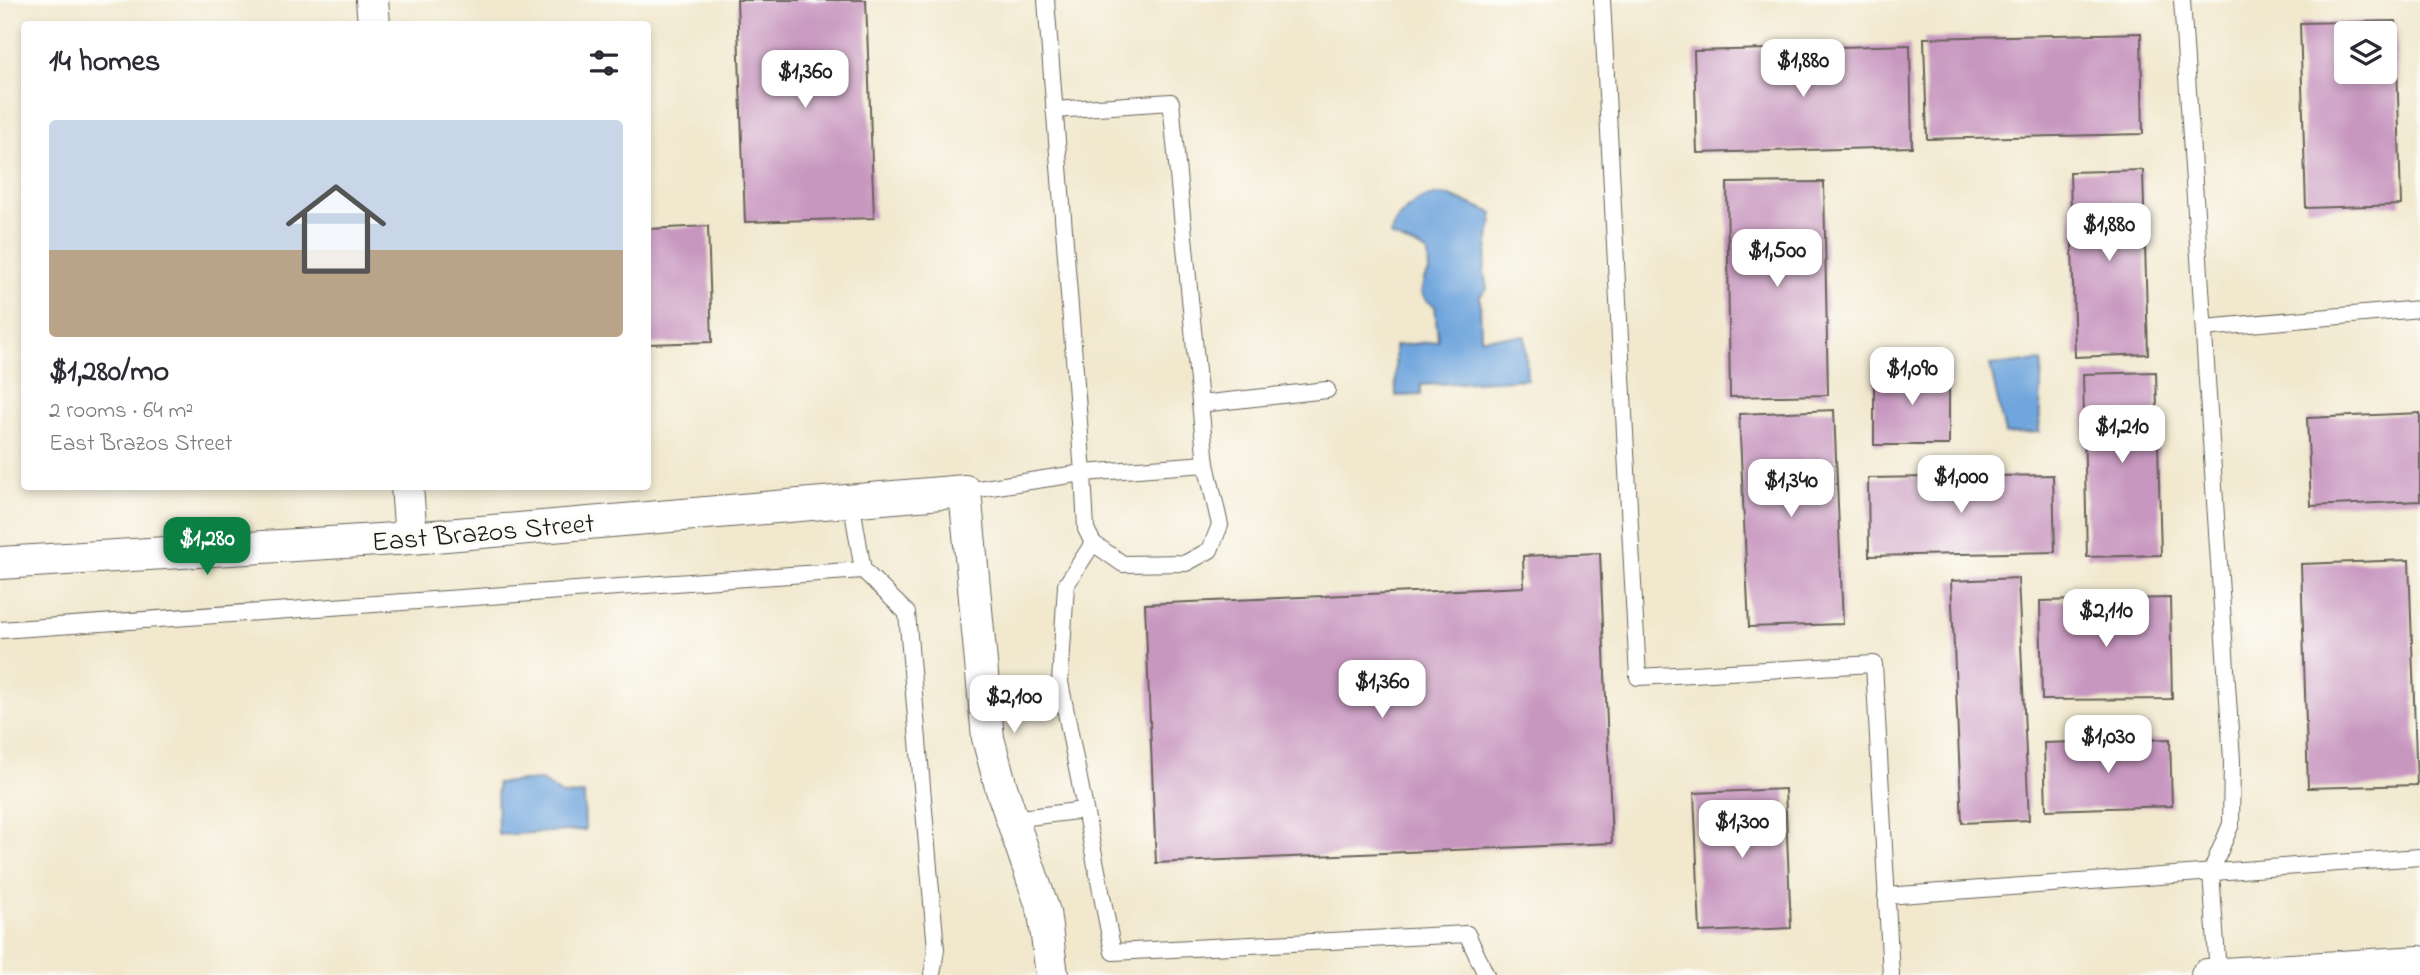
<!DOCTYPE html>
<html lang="en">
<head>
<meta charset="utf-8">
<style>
	:root { --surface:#fff; --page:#f2f2f3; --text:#2b2b33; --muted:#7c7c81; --accent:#0b8043 }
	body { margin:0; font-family:"Indie Flower",sans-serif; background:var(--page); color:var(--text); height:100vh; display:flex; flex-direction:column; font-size:26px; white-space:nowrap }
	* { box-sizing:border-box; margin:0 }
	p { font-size:23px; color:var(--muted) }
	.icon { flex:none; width:38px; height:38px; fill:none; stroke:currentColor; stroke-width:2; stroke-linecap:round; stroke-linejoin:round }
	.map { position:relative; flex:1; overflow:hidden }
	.details { position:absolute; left:21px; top:21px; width:630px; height:469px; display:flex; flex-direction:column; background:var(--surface); border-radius:7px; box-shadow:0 4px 10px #0003 }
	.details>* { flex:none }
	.controls { position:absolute; left:2334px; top:21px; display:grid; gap:14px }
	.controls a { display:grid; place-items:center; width:63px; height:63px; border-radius:7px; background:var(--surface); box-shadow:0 4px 10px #0003; font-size:35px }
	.price { position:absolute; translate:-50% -60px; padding:0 16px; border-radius:14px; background:#fff; color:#222; font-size:23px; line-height:46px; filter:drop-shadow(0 2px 4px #0008) }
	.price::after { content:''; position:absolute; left:50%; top:42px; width:21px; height:16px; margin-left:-10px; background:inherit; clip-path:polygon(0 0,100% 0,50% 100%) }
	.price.current { background:var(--accent); color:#fff }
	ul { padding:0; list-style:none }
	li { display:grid; align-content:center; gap:14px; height:371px; padding:0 28px }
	li span { display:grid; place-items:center; height:217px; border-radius:7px; color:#555 }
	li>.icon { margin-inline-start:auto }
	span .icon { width:126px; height:126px; fill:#fffc; stroke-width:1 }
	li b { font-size:30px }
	h2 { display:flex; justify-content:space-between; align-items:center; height:84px; padding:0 28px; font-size:30px }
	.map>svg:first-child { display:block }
	.water { fill:#6fa5dd; stroke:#46607c; stroke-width:2 }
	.building { fill:#c897c0; fill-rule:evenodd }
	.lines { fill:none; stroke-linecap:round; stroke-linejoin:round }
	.lane-casing { stroke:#67635a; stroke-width:18 }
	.street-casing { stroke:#67635a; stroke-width:34 }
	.lane { stroke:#fff; stroke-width:16 }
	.street { stroke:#fff; stroke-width:32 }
	.labels { text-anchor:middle; stroke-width:7; stroke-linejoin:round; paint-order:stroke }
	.street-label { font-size:28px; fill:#1c1c1c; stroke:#fdfcf7 }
</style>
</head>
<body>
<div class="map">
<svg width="2420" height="975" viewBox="0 0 2420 975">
	<rect width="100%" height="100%" fill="#fdfcf7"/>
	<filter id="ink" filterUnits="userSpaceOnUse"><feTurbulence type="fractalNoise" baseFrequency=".0143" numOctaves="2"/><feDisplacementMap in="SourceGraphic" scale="14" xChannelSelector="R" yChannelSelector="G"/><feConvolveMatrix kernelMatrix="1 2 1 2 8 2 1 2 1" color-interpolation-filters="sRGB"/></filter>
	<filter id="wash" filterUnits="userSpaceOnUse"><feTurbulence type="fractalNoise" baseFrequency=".00686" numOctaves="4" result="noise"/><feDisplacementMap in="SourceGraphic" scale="28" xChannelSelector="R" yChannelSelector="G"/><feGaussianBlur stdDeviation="1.57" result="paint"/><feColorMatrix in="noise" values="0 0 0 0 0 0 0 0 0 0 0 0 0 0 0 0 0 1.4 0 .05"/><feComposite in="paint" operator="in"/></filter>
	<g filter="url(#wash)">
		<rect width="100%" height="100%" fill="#f1e8ce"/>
		<g class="water">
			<path d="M1435,195L1450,196L1493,213L1484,271L1487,289L1480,296L1481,338L1525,336L1527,379L1421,385V395L1396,396L1395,346L1438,341L1435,306L1427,301L1421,293L1424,279L1429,272L1428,253C1416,244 1403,243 1390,235C1396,215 1414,199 1435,195Z"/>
			<path d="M2042,361L2039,432L2005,434L1990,365Z"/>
			<path d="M541,780L562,795L584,794L585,830L498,835L497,783Z"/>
		</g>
		<g id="blocks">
			<g class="building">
				<path d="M737,0H866L874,218L745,222Z"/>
				<path d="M2396,21L2401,205L2306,208L2300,23ZM2347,33H2385V72H2347Z"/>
				<path d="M2141,33L2143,134L1927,139L1924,38Z"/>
				<path d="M1910,45L1912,147L1697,153L1694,51Z"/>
				<path d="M2143,170L2148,354L2075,357L2070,172Z"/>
				<path d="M1824,182L1828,395L1730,397L1727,183Z"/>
				<path d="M708,226L712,342L648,344V229Z"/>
				<rect x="1874" y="370" width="75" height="75"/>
				<path d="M2156,372L2161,555L2087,557L2083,374Z"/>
				<path d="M1834,410L1843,624L1749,627L1739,414Z"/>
				<path d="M2420,413V501L2311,506L2307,418Z"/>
				<path d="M2053,475L2055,552L1869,556L1868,478Z"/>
				<path d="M1600,553L1612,843L1156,863L1145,604L1524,587L1523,556Z"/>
				<path d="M2409,560L2417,785L2308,788L2301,564Z"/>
				<path d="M2018,578L2029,820L1962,823L1951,581Z"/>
				<path d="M2170,598L2172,699L2042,700L2040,601Z"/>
				<path d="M2170,739L2172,806L2046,810L2044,743Z"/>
				<path d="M1785,789L1791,928L1700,932L1694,793Z"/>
			</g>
		</g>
	</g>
	<g filter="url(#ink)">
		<use href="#blocks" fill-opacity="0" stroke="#67635a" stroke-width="2"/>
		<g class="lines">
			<defs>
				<g id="lane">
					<path d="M1602,0L1638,677L1874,664L1891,975"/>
					<path d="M2182,0L2232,760L2231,824L2211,872L2218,974"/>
					<path d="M1054,110L1171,102L1206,464"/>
					<path d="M2204,328L2420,309"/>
					<path d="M1200,404L1327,390"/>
					<path d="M1206,464L1220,525L1210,550L1186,563L1123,564L1093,543L1086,529L1083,473Z"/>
					<path d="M965,491L1083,473L1046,0"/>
					<path d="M851,500L863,570"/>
					<path d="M1093,543L1066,585L1060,682L1113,952L1467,934L1486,975"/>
					<path d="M0,630L863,570L907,613L936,949L932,975"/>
					<path d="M1013,819L1084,810"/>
					<path d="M1886,896L2420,857"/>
				</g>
				<g id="street">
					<path d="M372,0L374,24"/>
					<path d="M407,486L411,538"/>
					<path d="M0,563L411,538L965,491L988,738L1001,787L1044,912L1052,975"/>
					<path d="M2207,975L2420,962"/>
				</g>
			</defs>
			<use href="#lane" class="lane-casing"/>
			<use href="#street" class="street-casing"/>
			<use href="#lane" class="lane"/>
			<use href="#street" class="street"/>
		</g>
	</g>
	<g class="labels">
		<g class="street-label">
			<text transform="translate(483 531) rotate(-5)" y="10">East Brazos Street</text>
		</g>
	</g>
</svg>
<div class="controls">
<a><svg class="icon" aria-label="layers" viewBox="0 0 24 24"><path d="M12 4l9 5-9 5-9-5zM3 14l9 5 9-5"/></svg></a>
</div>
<b class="price" style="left:1803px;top:99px">$1,880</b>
<b class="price" style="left:805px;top:110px">$1,360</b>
<b class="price" style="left:2109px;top:263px">$1,880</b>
<b class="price" style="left:1777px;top:289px">$1,500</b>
<b class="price" style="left:1912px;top:407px">$1,090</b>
<b class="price" style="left:2122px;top:465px">$1,210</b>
<b class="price" style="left:1961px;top:515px">$1,000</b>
<b class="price" style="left:1791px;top:519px">$1,340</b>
<b class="price current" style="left:207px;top:577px">$1,280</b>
<b class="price" style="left:2106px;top:649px">$2,110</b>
<b class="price" style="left:1382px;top:720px">$1,360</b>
<b class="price" style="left:1014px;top:735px">$2,100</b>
<b class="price" style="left:2108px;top:775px">$1,030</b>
<b class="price" style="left:1742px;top:860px">$1,300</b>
<section class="details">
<h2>14 homes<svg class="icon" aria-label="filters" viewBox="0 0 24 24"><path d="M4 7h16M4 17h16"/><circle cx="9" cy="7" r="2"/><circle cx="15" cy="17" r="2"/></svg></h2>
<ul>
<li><span style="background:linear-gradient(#c9d6e8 60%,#b9a48a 0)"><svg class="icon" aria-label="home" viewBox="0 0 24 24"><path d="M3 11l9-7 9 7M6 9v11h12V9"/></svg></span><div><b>$1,280/mo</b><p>2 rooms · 64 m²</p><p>East Brazos Street</p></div></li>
</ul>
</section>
</div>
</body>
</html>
